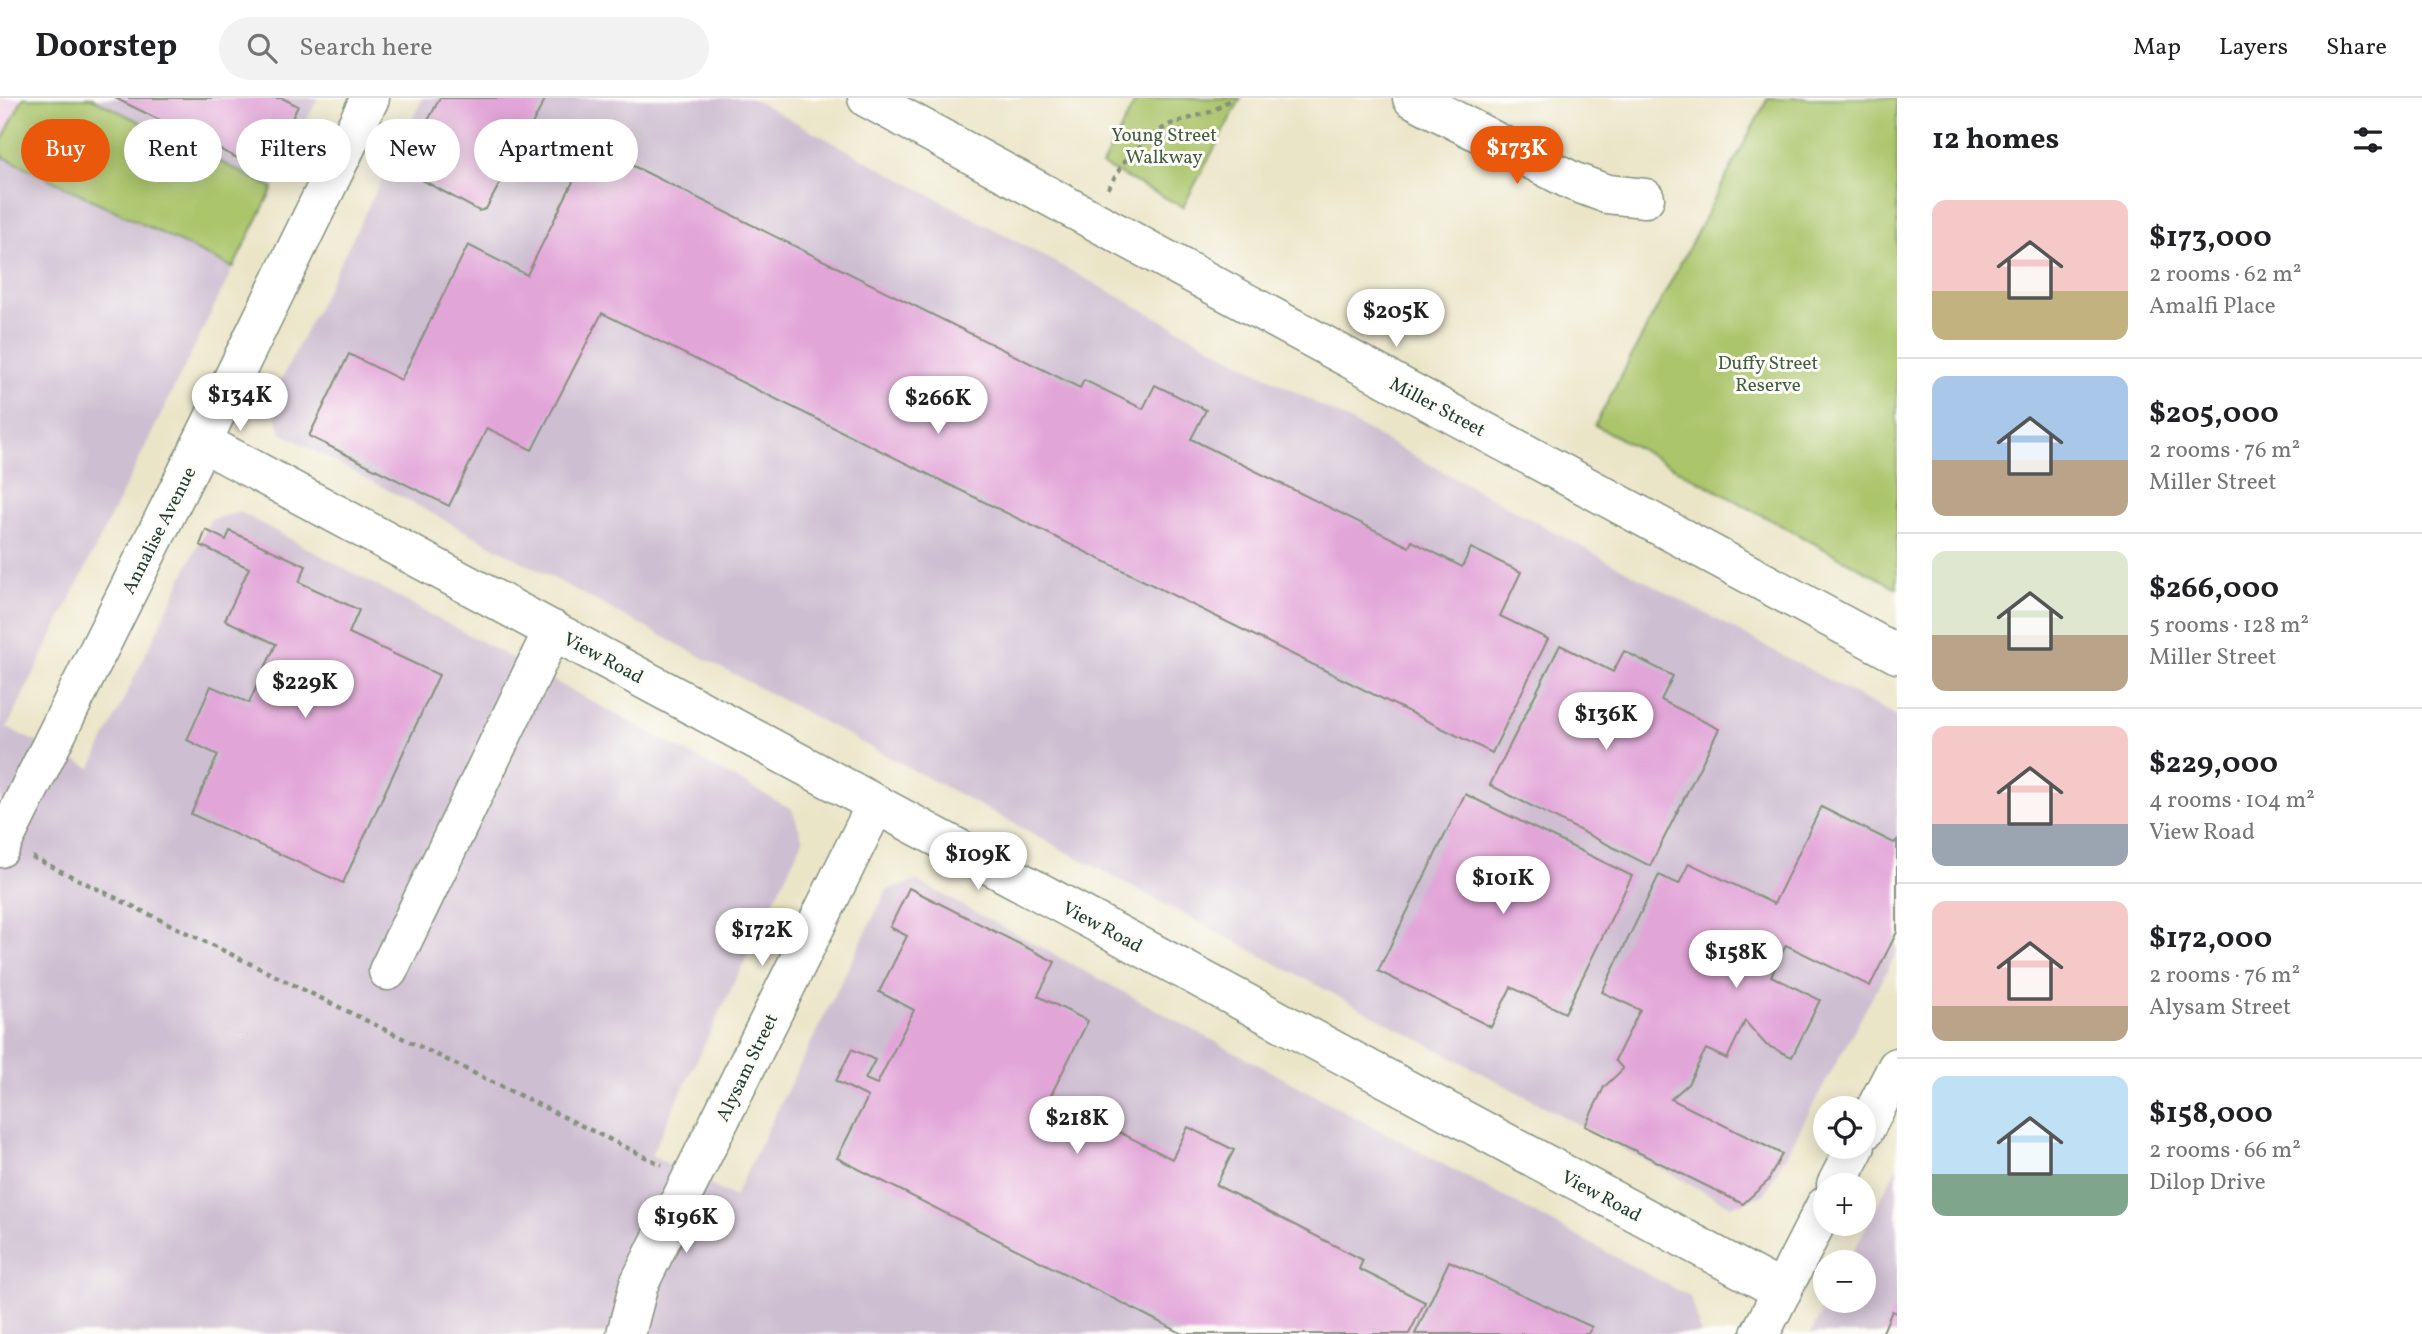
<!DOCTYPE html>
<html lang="en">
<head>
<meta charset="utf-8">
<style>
	:root { --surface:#fff; --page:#f2f2f2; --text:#202124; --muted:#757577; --line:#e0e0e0; --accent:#ea580c }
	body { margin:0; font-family:Vollkorn,serif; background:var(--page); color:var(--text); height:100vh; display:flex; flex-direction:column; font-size:26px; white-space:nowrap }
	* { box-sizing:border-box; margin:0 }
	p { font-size:23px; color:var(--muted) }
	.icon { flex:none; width:38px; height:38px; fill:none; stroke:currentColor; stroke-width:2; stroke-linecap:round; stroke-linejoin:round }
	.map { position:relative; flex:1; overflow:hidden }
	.drawer { display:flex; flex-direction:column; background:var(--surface); width:525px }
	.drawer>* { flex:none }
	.guide { position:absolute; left:21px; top:21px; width:665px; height:63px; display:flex; gap:14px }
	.tools { position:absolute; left:1813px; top:998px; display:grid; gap:14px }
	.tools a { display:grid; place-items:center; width:63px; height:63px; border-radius:50%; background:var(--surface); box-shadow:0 4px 18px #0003; font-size:35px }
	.price { position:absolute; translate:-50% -60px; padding:0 16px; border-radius:24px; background:#fff; color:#222; font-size:23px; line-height:46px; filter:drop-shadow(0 2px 4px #0008) }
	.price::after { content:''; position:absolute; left:50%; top:42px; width:21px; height:16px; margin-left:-10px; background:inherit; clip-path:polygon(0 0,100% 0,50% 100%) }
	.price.active { background:var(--accent); color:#fff }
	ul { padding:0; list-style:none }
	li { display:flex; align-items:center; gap:21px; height:175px; padding:0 35px }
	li+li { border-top:2px solid var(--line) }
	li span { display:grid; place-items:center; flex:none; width:196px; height:140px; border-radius:14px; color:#555 }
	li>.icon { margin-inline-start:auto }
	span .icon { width:84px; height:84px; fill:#fffc; stroke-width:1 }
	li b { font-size:30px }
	h2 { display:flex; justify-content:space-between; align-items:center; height:84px; padding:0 35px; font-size:30px }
	.tag { padding:0 24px; border-radius:32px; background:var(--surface); box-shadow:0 4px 18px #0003; font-size:24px; line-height:63px }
	.tag.active { background:var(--accent); color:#fff }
	header { display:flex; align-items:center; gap:42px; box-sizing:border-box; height:98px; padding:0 35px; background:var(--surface); border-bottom:2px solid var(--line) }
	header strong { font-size:33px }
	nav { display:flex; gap:38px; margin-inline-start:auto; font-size:24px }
	.search { width:490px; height:63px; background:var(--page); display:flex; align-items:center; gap:18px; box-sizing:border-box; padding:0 24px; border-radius:38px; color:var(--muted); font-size:26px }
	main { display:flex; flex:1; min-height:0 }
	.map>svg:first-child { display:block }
	.built { fill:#f0d0e4 }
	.industrial { fill:#cebed1 }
	.green { fill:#aac56b; stroke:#648150; stroke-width:2 }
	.building { fill:#e2a5d8 }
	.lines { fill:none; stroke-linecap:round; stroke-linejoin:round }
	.minor-casing { stroke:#85917e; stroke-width:41 }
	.path { stroke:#85917e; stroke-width:4.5; stroke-dasharray:5 5; stroke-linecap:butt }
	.minor { stroke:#fff; stroke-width:38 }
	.labels { text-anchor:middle; stroke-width:6; stroke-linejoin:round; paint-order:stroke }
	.park-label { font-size:19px; fill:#425f42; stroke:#fdfcf7 }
	.street-label { font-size:19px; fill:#1f3d34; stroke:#fdfcf7 }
</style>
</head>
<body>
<header>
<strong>Doorstep</strong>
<div class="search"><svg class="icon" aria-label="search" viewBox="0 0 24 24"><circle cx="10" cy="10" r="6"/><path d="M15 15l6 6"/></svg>Search here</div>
<nav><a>Map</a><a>Layers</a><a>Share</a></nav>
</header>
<main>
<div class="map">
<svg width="1897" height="1236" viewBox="0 0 1897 1236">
	<rect width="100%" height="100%" fill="#fdfcf7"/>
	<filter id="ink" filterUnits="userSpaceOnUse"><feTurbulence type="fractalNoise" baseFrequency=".0143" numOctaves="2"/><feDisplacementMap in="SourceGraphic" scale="14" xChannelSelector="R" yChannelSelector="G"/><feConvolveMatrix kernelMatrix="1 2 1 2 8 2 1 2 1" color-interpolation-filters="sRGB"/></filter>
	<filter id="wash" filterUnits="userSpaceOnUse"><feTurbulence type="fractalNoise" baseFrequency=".00686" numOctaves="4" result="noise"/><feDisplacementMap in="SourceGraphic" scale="28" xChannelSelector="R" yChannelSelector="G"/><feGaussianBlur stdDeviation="1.57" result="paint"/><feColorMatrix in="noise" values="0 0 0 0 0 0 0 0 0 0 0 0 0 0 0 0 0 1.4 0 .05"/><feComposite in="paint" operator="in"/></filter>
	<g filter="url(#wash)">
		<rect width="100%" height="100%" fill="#ebe5c8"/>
		<path class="built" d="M0,0H23L0,46Z"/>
		<g class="industrial">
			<path d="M92,0H318L273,90Z"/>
			<path d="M423,0H751L1897,619V854L1764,1097L1731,1108L281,335L271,302Z"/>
			<path d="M0,57L233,170L7,630L91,670L210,422L240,414L792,711L803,742L651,1057L734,1099L887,792L917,783L1690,1199L1701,1236H0Z"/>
			<path d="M1897,1069V1236H1811L1828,1202H1864V1164H1848Z"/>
		</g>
		<g class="green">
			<path d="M23,0H92L273,90L233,170L0,57V46Z"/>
			<path d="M1137,0H1241L1183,109L1102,67Z"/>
			<path d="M1768,0H1897V490L1595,327Z"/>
		</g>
		<g id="blocks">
			<g class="building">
				<path d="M115,0H282L298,8L266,74Z"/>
				<path d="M440,0H546L486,111L479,113L402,71Z"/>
				<path d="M591,47L1080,290L1084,282L1143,311L1155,287L1206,312L1191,341L1409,449L1412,443L1462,469L1471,450L1521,474L1500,518L1548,541L1492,655L602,215L532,352L487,330L449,408L309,338L349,256L401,282L468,147L527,177Z"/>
				<path d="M206,432L226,442L230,433L306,468L299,484L359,512L349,535L439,577L343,785L191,716L218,657L187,642L211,588L249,605L276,546L225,522L249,470L200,447Z"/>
				<path d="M1560,547L1613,574L1624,553L1673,578L1661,602L1719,631L1650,768L1490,687Z"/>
				<path d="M1465,696L1632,778L1565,915L1511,889L1491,929L1378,873Z"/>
				<path d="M1821,709L1894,745L1897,742V834L1870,888L1786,847L1771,878L1820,902L1792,959L1766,947L1745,923L1727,961L1706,951L1688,986L1671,1001L1782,1056L1768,1083L1743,1106L1585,1028L1604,989L1623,971L1615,962L1640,912L1602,894L1659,777L1679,786L1689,765L1774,806Z"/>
				<path d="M909,790L1055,864L1038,898L1088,923L1050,999L1172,1061L1188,1029L1234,1052L1216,1087L1363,1162L1359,1171L1425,1204L1409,1236H1183L837,1060L868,999L836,983L852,951L875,962L865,981L877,986L914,912L879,894L907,838L890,829Z"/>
				<path d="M1449,1163L1592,1229L1588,1236H1415Z"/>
				<path d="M1892,1213L1897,1215V1236H1882Z"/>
			</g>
		</g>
	</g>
	<g filter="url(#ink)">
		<use href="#blocks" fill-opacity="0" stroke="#85917e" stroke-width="2"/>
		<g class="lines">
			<defs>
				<g id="minor">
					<path d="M867,0L1897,556"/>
					<path d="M1412,0L1572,83L1607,96L1645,100"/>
					<path d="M202,344L1782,1193"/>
					<path d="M0,750L202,344L370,0"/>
					<path d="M388,873L553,532"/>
					<path d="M1864,1033L1897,969"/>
					<path d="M1836,1087L1856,1048"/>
					<path d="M626,1236L639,1186L876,706"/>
					<path d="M1760,1236L1825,1108"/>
				</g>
			</defs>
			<use href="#minor" class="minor-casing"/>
			<g class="path">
				<path d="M1108,91L1124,64L1149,40L1168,27L1213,13L1233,0"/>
				<path d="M32,759L662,1067"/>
			</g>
			<use href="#minor" class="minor"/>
		</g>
	</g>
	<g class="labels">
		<g class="park-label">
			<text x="1164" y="43">Young Street<tspan x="1164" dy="22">Walkway</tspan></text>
			<text x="1768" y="271">Duffy Street<tspan x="1768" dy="22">Reserve</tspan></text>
		</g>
		<g class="street-label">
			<text transform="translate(1438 308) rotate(28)" y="7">Miller Street</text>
			<text transform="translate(158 432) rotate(-63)" y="7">Annalise Avenue</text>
			<text transform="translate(604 559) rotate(28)" y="7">View Road</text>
			<text transform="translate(1103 828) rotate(28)" y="7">View Road</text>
			<text transform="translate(746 969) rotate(-64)" y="7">Alysam Street</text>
			<text transform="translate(1602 1097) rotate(28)" y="7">View Road</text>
		</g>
	</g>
</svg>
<div class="tools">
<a><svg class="icon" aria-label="locate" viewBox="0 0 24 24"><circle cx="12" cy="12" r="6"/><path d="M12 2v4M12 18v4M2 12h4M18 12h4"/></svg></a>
<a>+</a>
<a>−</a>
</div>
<b class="price active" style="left:1517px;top:88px">$173K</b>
<b class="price" style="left:1396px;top:251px">$205K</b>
<b class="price" style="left:240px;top:335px">$134K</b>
<b class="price" style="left:938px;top:338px">$266K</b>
<b class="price" style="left:305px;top:622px">$229K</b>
<b class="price" style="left:1606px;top:654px">$136K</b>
<b class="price" style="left:978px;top:794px">$109K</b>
<b class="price" style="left:1503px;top:818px">$101K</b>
<b class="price" style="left:762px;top:870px">$172K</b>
<b class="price" style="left:1736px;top:892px">$158K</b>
<b class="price" style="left:1077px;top:1058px">$218K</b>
<b class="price" style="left:686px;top:1157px">$196K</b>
<div class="guide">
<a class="tag active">Buy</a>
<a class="tag">Rent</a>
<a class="tag">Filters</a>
<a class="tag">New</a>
<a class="tag">Apartment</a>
</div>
</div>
<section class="drawer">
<h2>12 homes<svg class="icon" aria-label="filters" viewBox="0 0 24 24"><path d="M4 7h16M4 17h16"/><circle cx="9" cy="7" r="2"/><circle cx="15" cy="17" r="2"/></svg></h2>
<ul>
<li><span style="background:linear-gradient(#f6c9c9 65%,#c2b280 0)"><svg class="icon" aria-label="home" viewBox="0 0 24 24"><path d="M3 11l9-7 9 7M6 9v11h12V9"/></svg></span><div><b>$173,000</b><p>2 rooms · 62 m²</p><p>Amalfi Place</p></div></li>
<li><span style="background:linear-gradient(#a9c7e8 60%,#b9a48a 0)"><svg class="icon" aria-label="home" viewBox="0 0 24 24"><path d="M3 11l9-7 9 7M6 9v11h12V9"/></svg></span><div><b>$205,000</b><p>2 rooms · 76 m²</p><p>Miller Street</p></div></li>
<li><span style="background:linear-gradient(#dfe7d0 60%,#b9a48a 0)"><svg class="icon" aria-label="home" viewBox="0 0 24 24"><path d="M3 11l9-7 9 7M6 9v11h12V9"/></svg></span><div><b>$266,000</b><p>5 rooms · 128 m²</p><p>Miller Street</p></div></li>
<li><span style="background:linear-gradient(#f6c9c9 70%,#9aa5b1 0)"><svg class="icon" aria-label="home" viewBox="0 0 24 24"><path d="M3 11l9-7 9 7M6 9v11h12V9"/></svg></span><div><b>$229,000</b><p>4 rooms · 104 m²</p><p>View Road</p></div></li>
<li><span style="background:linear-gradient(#f6c9c9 75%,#b9a48a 0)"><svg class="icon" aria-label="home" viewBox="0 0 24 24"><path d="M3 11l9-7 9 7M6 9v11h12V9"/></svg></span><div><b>$172,000</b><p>2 rooms · 76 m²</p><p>Alysam Street</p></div></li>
<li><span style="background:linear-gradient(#bfe0f5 70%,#7fa58c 0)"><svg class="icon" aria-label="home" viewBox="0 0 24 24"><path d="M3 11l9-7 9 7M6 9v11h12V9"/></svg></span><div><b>$158,000</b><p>2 rooms · 66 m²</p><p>Dilop Drive</p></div></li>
</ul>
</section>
</main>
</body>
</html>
